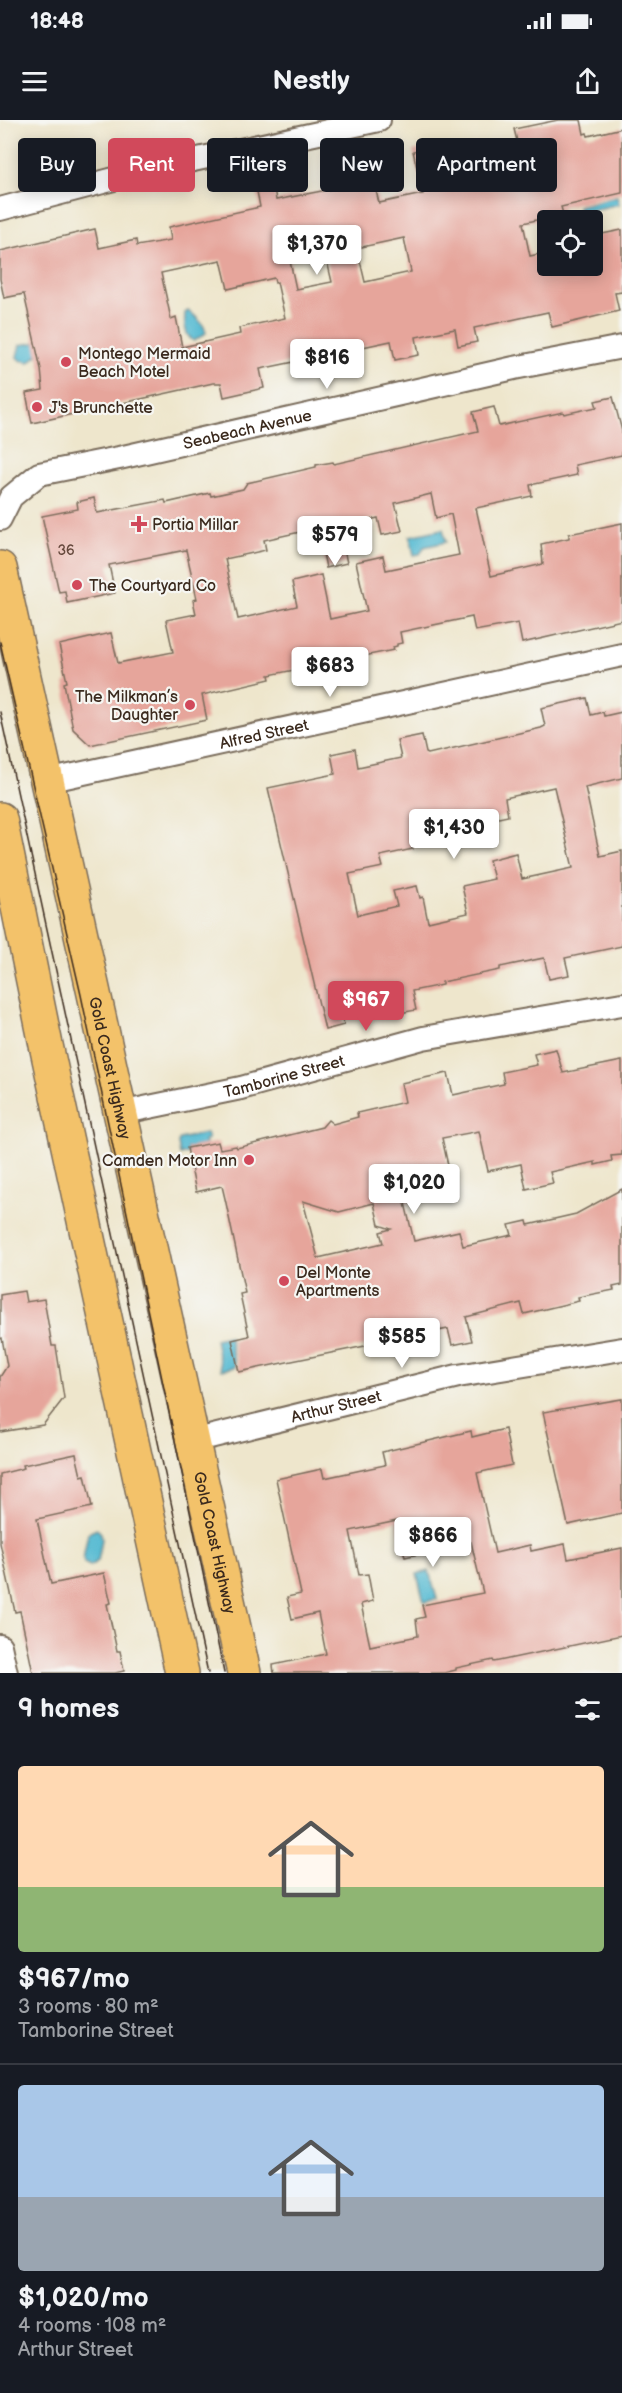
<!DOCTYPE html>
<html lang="en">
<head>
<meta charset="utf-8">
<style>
	:root { --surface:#171b24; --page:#242831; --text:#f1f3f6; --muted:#9ea1a6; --line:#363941; --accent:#d1495b }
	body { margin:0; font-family:"Balsamiq Sans",sans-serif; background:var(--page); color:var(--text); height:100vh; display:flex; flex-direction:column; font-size:22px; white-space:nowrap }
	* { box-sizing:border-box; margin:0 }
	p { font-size:20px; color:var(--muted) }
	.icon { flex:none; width:33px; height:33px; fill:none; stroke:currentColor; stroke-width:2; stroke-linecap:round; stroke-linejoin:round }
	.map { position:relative; height:1553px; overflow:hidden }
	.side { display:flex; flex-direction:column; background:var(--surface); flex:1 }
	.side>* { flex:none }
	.top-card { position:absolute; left:18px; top:18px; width:586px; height:54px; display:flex; gap:12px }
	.controls { position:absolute; left:537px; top:90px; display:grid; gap:12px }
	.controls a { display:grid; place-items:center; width:66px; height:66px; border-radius:6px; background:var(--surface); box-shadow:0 3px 15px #0003; font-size:30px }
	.price { position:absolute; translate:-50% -51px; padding:0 14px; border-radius:6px; background:#fff; color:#222; font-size:20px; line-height:39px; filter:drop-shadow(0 2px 3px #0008) }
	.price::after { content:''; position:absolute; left:50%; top:36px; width:18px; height:14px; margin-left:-9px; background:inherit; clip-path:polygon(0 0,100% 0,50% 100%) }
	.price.on { background:var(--accent); color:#fff }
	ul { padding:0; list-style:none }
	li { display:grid; align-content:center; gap:12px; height:318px; padding:0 18px }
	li+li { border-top:2px solid var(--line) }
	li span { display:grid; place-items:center; height:186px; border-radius:6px; color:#555 }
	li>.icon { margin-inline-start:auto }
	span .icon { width:108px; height:108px; fill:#fffc; stroke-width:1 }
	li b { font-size:26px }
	h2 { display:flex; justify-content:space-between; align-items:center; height:72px; padding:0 18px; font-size:26px }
	.pill { padding:0 21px; border-radius:6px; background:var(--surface); box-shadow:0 3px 15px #0003; font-size:21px; line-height:54px }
	.pill.on { background:var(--accent); color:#fff }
	.status { display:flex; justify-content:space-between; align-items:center; height:42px; padding:0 30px; background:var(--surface); direction:ltr }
	.status svg { height:16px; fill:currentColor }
	header { display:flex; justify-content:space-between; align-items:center; height:78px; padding:0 18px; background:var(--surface); font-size:27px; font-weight:700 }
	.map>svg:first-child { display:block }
	.water { fill:#54bad2; stroke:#487278; stroke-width:1.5 }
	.building { fill:#e6a59b; fill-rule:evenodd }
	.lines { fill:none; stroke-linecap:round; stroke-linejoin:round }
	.minor-casing { stroke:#7a6c5b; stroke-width:26 }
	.trunk-casing { stroke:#7a6c5b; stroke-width:36 }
	.minor { stroke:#fff; stroke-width:22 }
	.trunk { stroke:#f3c26a; stroke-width:33 }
	.tram { stroke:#3b2a1e; stroke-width:1.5 }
	.poi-dot { fill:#d1495b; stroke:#f6f6f2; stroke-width:2 }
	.labels { text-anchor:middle; stroke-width:4.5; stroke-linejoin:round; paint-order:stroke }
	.number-label { font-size:14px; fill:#66493d }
	.poi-label { font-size:16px; fill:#3b2a1e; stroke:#f6f6f2; text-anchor:start }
	.street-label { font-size:16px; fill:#3b2a1e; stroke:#f6f6f2 }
</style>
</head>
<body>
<div class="status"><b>18:48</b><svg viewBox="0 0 49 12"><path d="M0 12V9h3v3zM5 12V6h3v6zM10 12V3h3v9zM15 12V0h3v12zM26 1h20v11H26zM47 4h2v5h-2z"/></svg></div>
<header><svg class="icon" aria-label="menu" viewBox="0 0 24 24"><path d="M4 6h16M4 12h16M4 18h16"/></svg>Nestly<svg class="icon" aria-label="share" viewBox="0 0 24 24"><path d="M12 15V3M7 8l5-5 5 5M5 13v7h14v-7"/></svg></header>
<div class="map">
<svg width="622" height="1553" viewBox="0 0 622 1553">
	<rect width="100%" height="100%" fill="#f6f6f2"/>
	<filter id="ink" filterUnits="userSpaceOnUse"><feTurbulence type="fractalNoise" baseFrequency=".0167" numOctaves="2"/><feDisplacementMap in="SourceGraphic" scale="12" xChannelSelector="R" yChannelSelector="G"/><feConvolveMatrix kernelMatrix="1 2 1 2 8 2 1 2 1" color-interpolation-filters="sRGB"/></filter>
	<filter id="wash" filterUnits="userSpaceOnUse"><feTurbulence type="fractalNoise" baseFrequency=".008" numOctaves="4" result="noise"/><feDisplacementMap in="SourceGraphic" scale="24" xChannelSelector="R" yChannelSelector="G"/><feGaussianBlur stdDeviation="1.35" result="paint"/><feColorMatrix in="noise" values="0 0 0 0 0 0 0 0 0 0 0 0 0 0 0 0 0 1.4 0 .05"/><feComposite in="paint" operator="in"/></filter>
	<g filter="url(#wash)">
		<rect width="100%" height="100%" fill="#eee6cc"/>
		<g class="water">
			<path d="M617,76L619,84L579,93L578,86Z"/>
			<path d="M188,191C196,196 205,205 206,213L194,221C185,216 184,203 185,193Z"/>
			<path d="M39,222L46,236L37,235L29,242L20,240L17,237L20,225Z"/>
			<path d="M443,409L446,422L424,427L420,434L414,435L410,416Z"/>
			<path d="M206,1013L208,1019L204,1020L205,1025L187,1028L188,1033L180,1035L178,1023L180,1019Z"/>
			<path d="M229,1216L235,1247L221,1250L215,1219Z"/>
			<path d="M97,1409L101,1413L102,1419L98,1441L90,1446L84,1443C82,1439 87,1418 88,1413Z"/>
			<path d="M429,1451L437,1479L424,1482L417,1454Z"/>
		</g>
		<g id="blocks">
			<g class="building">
				<path d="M558,0H581L584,14L587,13L588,16L622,8V73L561,87L563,94L523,103L530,136L548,132V146H592V116L622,110V172L615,173L619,191L552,207L548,192L474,208L477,222L458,226L455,209L416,217L419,235L395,240L391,221L339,232L340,237L295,247L294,242L260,249L264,268L224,277L221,263H213L32,303L26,273L43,270L41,249L24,174L4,178L0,159V131L95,109L99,128L136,120L137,126L171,120L169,107L260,87L256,66L273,62L276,80L337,68V66L373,58L379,83L423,74L413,31L439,25L444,44L481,38L519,29L514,9ZM404,118L411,152L365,162L357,128ZM323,124L332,162L296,169L288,132ZM221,140L228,169L274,158L275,163L277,162L285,198L239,208L240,214L182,227L176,197L171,199L161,153Z"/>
				<path d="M613,277L622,311V335L575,345L577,355L530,365L532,376L476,388L491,456L543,444L541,424L569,418V414L622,403V500L522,523L518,503L475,511L472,497L400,512L402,523L397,524V526L393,527L394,530L269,555L270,559L202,575L207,600L90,625L73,609L64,563L67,562L59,525L111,513L118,543L173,532L166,500L196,494L193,480L197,479L186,430L109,445L115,473L67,483L65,471L59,472L42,396L78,389L77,382L94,378L97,393L165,380L166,383L210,373L211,376L243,369L247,363L316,347V345L333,342L334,344L478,311L473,292L494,287L499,306L563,292L564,294L597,287L595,281ZM431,374L436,398L451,394L459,435L386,450L383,436L356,442L367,491L330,499L321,455L292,462L297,486L238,499L225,439L266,430L264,420L318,408L326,448L347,443L339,407L378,398L382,415L402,411L395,383Z"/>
				<path d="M587,578L591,595L603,592L604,596L622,592V658L585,667L600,736L622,731V826L565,838L569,855L549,859L544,838L500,847V850L442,862V865L412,871L416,890L390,895L385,873L351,880H339L344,905L325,910L268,668L335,654L331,634L355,629L358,647L401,638L397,620L422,615L426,633L428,634L541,608L545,606L541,588ZM554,667L573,748L522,759L516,733L489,740L494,759L462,766L468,793L428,802L423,777L420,778L417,766L393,771L397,786L358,795L349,754L383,747L380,736L413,729L412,726L452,717L453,723L478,718L475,703L508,696L505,678Z"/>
				<path d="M556,929L563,953L622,941V1035L611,1036L612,1041L595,1045V1042L550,1052L553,1063L526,1069L521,1044L488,1051L479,1011L442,1018L449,1050L409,1058L415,1081L405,1083L414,1121L459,1111L463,1126L512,1115L509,1105L527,1101L528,1105L576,1094L622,1069V1165L613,1167L614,1170L578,1177L579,1181L524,1194L521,1183L466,1197L472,1221L452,1225L448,1209L239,1252L232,1220L249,1216L240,1174L245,1173L226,1083L222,1066L196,1072L187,1028L218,1022L220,1029L236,1026L237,1028L322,1007L328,1000L333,1004L358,997L357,993L405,982L401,963L448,953L453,975L504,964L502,952L537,945L534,934ZM303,1081L339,1092L374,1083L379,1105L391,1109L380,1112L383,1123L318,1138Z"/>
				<path d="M24,1171L26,1182L44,1179L52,1226H56L64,1278L43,1305L0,1312V1257L7,1246L2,1218L0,1219V1175Z"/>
				<path d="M622,1279V1393L568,1405L543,1292Z"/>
				<path d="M505,1309L512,1345L477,1353L495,1433L530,1425L531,1431L565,1424L568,1439L622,1428V1515L494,1542L493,1540L456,1548V1550L444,1553H274L273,1545L326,1534L318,1493L292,1499L287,1477L301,1474L276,1359L322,1349L324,1358L385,1345L382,1332L471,1311L472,1317ZM397,1401L405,1437L471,1422L483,1473L422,1485L425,1497L416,1499L418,1516L370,1526L361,1484L373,1481L368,1454L359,1455L350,1411Z"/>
				<path d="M76,1334L81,1356L85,1355L92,1387L37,1399L51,1464L104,1453L111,1483L107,1484L117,1531H120L124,1551L115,1553H33L20,1491L15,1492L0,1423V1354L24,1348L23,1345Z"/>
			</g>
		</g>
	</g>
	<g filter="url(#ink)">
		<use href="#blocks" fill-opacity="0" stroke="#7a6c5b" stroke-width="1.5"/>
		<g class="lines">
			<defs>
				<g id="minor">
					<path d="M0,89L156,48L379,0"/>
					<path id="s1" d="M0,399L11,377L39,354L119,338L514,248L622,227"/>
					<path id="s2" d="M47,661L622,535"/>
					<path id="s3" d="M120,993L241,968L423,918L622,884"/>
					<path id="s4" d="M193,1321L458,1256L622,1229"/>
					<path d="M0,1526L6,1553"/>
				</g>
				<g id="trunk">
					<path id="s5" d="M0,448L244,1553"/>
					<path d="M0,699L46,925L182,1553"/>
				</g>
			</defs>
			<use href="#minor" class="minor-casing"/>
			<use href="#trunk" class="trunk-casing"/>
			<use href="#minor" class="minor"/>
			<use href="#trunk" class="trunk"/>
			<g class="tram">
				<path d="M0,522L81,875L224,1553"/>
				<path d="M0,592L208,1553"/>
			</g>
		</g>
	</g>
	<g class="poi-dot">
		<circle cx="66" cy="242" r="6"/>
		<circle cx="37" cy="287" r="6"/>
		<path d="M136 395h6v6h6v6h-6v6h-6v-6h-6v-6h6z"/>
		<circle cx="77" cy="465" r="6"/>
		<circle cx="190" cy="585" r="6"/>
		<circle cx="249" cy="1040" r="6"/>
		<circle cx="284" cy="1161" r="6"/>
	</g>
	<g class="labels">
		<g class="number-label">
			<text x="66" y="435">36</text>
		</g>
		<g class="poi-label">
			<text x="78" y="239">Montego Mermaid<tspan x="78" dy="18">Beach Motel</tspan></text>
			<text x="49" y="293">J's Brunchette</text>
			<text x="152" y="410">Portia Millar</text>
			<text x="89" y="471">The Courtyard Co</text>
			<text x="178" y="582" text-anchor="end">The Milkman’s<tspan x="178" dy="18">Daughter</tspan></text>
			<text x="237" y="1046" text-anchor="end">Camden Motor Inn</text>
			<text x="296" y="1158">Del Monte<tspan x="296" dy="18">Apartments</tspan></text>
		</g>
		<g class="street-label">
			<text dy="6" stroke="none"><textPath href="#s1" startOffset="274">Seabeach Avenue</textPath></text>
			<text dy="6" stroke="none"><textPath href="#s2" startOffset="222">Alfred Street</textPath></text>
			<text dy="6" stroke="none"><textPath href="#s5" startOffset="512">Gold Coast Highway</textPath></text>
			<text dy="6" stroke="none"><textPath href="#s3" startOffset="168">Tamborine Street</textPath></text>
			<text dy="6" stroke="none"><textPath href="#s4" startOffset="147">Arthur Street</textPath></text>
			<text dy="6" stroke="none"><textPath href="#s5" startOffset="998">Gold Coast Highway</textPath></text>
		</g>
	</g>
</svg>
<div class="controls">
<a><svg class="icon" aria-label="locate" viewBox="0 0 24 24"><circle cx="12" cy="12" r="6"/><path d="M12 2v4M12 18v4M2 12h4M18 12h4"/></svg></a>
</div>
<b class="price" style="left:317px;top:156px">$1,370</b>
<b class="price" style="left:327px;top:270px">$816</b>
<b class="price" style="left:335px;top:447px">$579</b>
<b class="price" style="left:330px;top:578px">$683</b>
<b class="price" style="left:454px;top:740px">$1,430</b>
<b class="price on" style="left:366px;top:912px">$967</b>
<b class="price" style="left:414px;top:1095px">$1,020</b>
<b class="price" style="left:402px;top:1249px">$585</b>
<b class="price" style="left:433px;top:1448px">$866</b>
<div class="top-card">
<a class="pill">Buy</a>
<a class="pill on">Rent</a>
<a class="pill">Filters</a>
<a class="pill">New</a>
<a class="pill">Apartment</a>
</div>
</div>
<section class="side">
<h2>9 homes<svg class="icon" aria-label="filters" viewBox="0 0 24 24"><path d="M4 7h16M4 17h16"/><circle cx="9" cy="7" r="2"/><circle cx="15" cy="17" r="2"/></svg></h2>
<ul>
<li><span style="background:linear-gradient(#ffd9b3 65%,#8fb573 0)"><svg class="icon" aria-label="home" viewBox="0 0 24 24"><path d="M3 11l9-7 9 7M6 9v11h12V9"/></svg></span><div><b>$967/mo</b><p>3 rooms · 80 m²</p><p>Tamborine Street</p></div></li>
<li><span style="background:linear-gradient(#a9c7e8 60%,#9aa5b1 0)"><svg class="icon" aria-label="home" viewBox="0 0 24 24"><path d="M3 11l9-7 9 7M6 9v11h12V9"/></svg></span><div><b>$1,020/mo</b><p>4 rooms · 108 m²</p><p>Arthur Street</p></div></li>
</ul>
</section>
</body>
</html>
